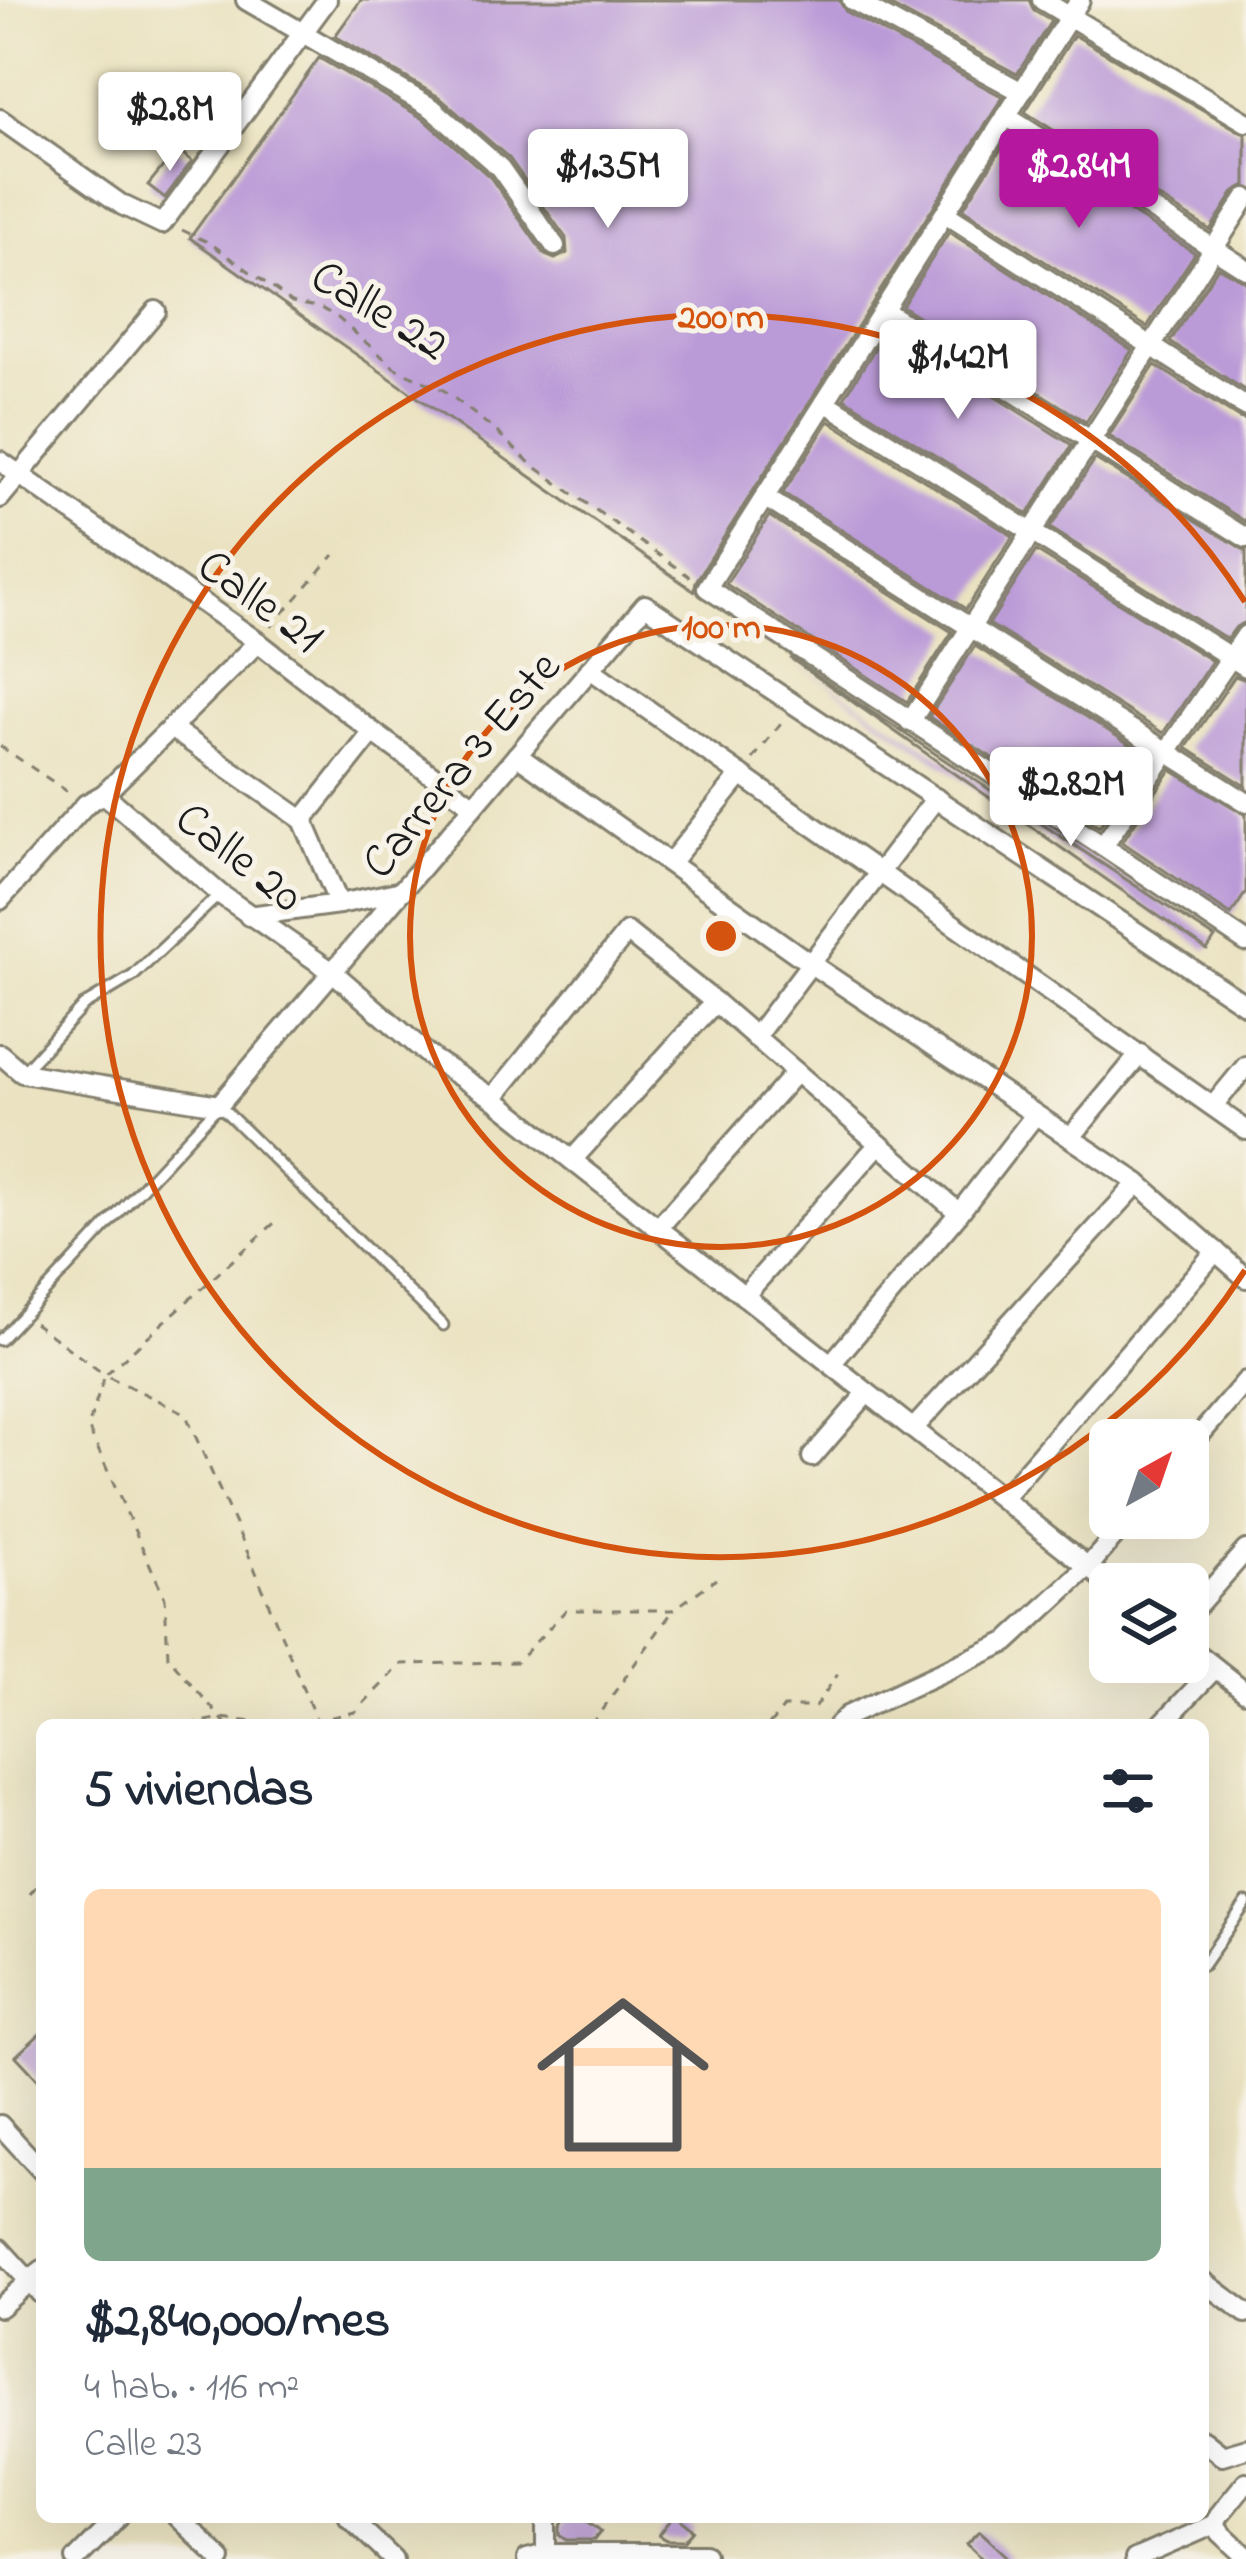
<!DOCTYPE html>
<html lang="es">
<head>
<meta charset="utf-8">
<style>
	:root { --surface:#fff; --page:#f6f6f7; --text:#1f2937; --muted:#747a83; --accent:#b5179e }
	body { margin:0; font-family:"Indie Flower",sans-serif; background:var(--page); color:var(--text); height:100vh; display:flex; flex-direction:column; font-size:45px; white-space:nowrap }
	* { box-sizing:border-box; margin:0 }
	p { font-size:39px; color:var(--muted) }
	.icon { flex:none; width:66px; height:66px; fill:none; stroke:currentColor; stroke-width:2; stroke-linecap:round; stroke-linejoin:round }
	.map { position:relative; flex:1; overflow:hidden }
	.panel { position:absolute; left:36px; top:1719px; width:1173px; height:804px; display:flex; flex-direction:column; background:var(--surface); border-radius:18px; box-shadow:0 12px 48px #0002 }
	.panel>* { flex:none }
	.needle { width:78px; rotate:40deg }
	.buttons { position:absolute; left:1089px; top:1419px; display:grid; gap:24px }
	.buttons a { display:grid; place-items:center; width:120px; height:120px; border-radius:18px; background:var(--surface); box-shadow:0 12px 48px #0002; font-size:60px }
	.price { position:absolute; translate:-50% -102px; padding:0 27px; border-radius:12px; background:#fff; color:#222; font-size:39px; line-height:78px; filter:drop-shadow(0 3px 6px #0008) }
	.price::after { content:''; position:absolute; left:50%; top:72px; width:36px; height:27px; margin-left:-18px; background:inherit; clip-path:polygon(0 0,100% 0,50% 100%) }
	.price.active { background:var(--accent); color:#fff }
	ul { padding:0; list-style:none }
	li { display:grid; align-content:center; gap:24px; height:636px; padding:0 48px }
	li span { display:grid; place-items:center; height:372px; border-radius:18px; color:#555 }
	li>.icon { margin-inline-start:auto }
	span .icon { width:216px; height:216px; fill:#fffc; stroke-width:1 }
	li b { font-size:51px }
	h2 { display:flex; justify-content:space-between; align-items:center; height:144px; padding:0 48px; font-size:51px }
	.map>svg:first-child { display:block }
	.building { fill:#bb9bd7 }
	.lines { fill:none; stroke-linecap:round; stroke-linejoin:round }
	.service-casing { stroke:#837f6e; stroke-width:15 }
	.minor-casing { stroke:#837f6e; stroke-width:24 }
	.path { stroke:#837f6e; stroke-width:3; stroke-dasharray:9 9; stroke-linecap:butt }
	.service { stroke:#fff; stroke-width:9 }
	.minor { stroke:#fff; stroke-width:18 }
	.ring { fill:none; stroke:#d4530e; stroke-width:6 }
	.labels { text-anchor:middle; stroke-width:10; stroke-linejoin:round; paint-order:stroke }
	.street-label { font-size:48px; fill:#1c1c1c; stroke:#f7f3e8 }
	.centre { fill:#d4530e; stroke:#f7f3e8; stroke-width:6 }
	.ring-label { font-size:36px; text-anchor:middle; font-weight:bold; fill:#d4530e; stroke:#f7f3e8; stroke-width:10; stroke-linejoin:round; paint-order:stroke }
</style>
</head>
<body>
<div class="map">
<svg width="1246" height="2559" viewBox="0 0 1246 2559">
	<rect width="100%" height="100%" fill="#f7f3e8"/>
	<filter id="ink" filterUnits="userSpaceOnUse"><feTurbulence type="fractalNoise" baseFrequency=".00833" numOctaves="2"/><feDisplacementMap in="SourceGraphic" scale="24" xChannelSelector="R" yChannelSelector="G"/><feConvolveMatrix kernelMatrix="1 2 1 2 8 2 1 2 1" color-interpolation-filters="sRGB"/></filter>
	<filter id="wash" filterUnits="userSpaceOnUse"><feTurbulence type="fractalNoise" baseFrequency=".004" numOctaves="4" result="noise"/><feDisplacementMap in="SourceGraphic" scale="48" xChannelSelector="R" yChannelSelector="G"/><feGaussianBlur stdDeviation="2.7" result="paint"/><feColorMatrix in="noise" values="0 0 0 0 0 0 0 0 0 0 0 0 0 0 0 0 0 1.4 0 .05"/><feComposite in="paint" operator="in"/></filter>
	<g filter="url(#wash)">
		<rect width="100%" height="100%" fill="#eae2c0"/>
		<g id="blocks">
			<g class="building">
				<path d="M361,0H839L846,12L1003,97L696,581L694,591L190,238L319,58L424,119L490,177L545,255L555,259L567,253L566,238L509,158L439,97L335,36Z"/>
				<path d="M880,0H1029L1034,11L1051,21L1017,74Z"/>
				<path d="M1074,35L1246,135V185L1235,191L1210,230L1025,112Z"/>
				<path d="M1010,135L1195,253L1147,327L963,209Z"/>
				<path d="M177,149L192,161L165,198L148,185Z"/>
				<path d="M949,232L1132,350L1086,422L902,306Z"/>
				<path d="M1218,267L1246,282V391L1170,342Z"/>
				<path d="M887,329L1072,445L1028,514L844,398Z"/>
				<path d="M1155,365L1239,418L1246,420V522L1109,436Z"/>
				<path d="M829,421L1013,536L966,609L783,493Z"/>
				<path d="M1095,459L1246,551V622L1236,627L1227,639L1050,528Z"/>
				<path d="M769,516L952,632L907,702L726,584Z"/>
				<path d="M1036,551L1212,661L1163,733L989,624Z"/>
				<path d="M975,646L1148,756L1099,827L929,717Z"/>
				<path d="M790,658L1215,938L1207,950Z"/>
				<path d="M1235,676L1246,680V786L1186,748Z"/>
				<path d="M1171,770L1246,815V892L1231,915L1122,842Z"/>
				<path d="M42,2032V2084L16,2056Z"/>
				<path d="M567,2517H582L601,2531L594,2540H567L560,2535V2527Z"/>
				<path d="M673,2517H678L694,2530L685,2540H667L659,2535Z"/>
				<path d="M980,2531L1010,2559H983L967,2544Z"/>
			</g>
		</g>
	</g>
	<g filter="url(#ink)">
		<use href="#blocks" fill-opacity="0" stroke="#837f6e" stroke-width="3"/>
		<g class="lines">
			<defs>
				<g id="service">
					<path d="M22,1073L84,1005L133,976L220,894"/>
					<path d="M0,1340L219,1105L443,1325"/>
					<path d="M1203,1965L1246,1903"/>
				</g>
				<g id="minor">
					<path d="M246,0L432,108L500,168L555,246"/>
					<path d="M852,0L1022,92"/>
					<path d="M1042,0L1246,122"/>
					<path d="M1080,0L707,588L1103,846L1246,942"/>
					<path d="M1006,116L1246,269"/>
					<path d="M0,119L122,205L162,224L327,0"/>
					<path d="M946,214L1246,407"/>
					<path d="M883,310L1246,538"/>
					<path d="M825,402L1246,667"/>
					<path d="M0,461L258,642L373,732L474,806"/>
					<path d="M764,497L1246,802"/>
					<path d="M0,498L156,311"/>
					<path d="M590,669L1246,1130"/>
					<path d="M910,722L1246,198"/>
					<path d="M171,728L303,820L339,904"/>
					<path d="M517,755L811,964L1138,1183L1246,1278"/>
					<path d="M104,794L220,894L334,973L433,1059L493,1098L1110,1584"/>
					<path d="M303,820L373,732"/>
					<path d="M1103,846L1246,635"/>
					<path d="M670,863L741,775"/>
					<path d="M0,900L86,804L104,794L258,642"/>
					<path d="M249,916L339,904L402,891"/>
					<path d="M755,1037L936,798"/>
					<path d="M0,1054L22,1073L219,1105L645,605L1246,1005"/>
					<path d="M493,1098L627,932L715,1002L959,1213"/>
					<path d="M1214,1105L1246,1066"/>
					<path d="M1071,1137L1140,1054"/>
					<path d="M572,1160L715,1002"/>
					<path d="M658,1228L796,1072"/>
					<path d="M744,1296L879,1144"/>
					<path d="M831,1364L959,1213L1035,1115"/>
					<path d="M913,1429L1138,1183"/>
					<path d="M1188,1449L1246,1381"/>
					<path d="M812,1457L867,1393"/>
					<path d="M1002,1499L1216,1251"/>
					<path d="M1188,1616L1246,1550"/>
					<path d="M1188,1646L1246,1692"/>
					<path d="M838,1725L847,1716L1007,1642L1088,1567L1130,1518"/>
					<path d="M1161,1725L1215,1668"/>
					<path d="M0,2125L42,2171"/>
					<path d="M0,2249L42,2295"/>
					<path d="M1203,2281L1246,2313"/>
					<path d="M0,2307L42,2270"/>
					<path d="M1203,2440L1222,2455L1246,2448"/>
					<path d="M1246,2482L1219,2515L1215,2524L1221,2533L1246,2556"/>
					<path d="M177,2517L221,2559"/>
					<path d="M349,2517L393,2559"/>
					<path d="M546,2517V2554"/>
					<path d="M76,2559L118,2517"/>
					<path d="M527,2559L546,2554H705"/>
					<path d="M1135,2559L1215,2524"/>
				</g>
			</defs>
			<use href="#service" class="service-casing"/>
			<use href="#minor" class="minor-casing"/>
			<g class="path">
				<path d="M182,230L210,243L292,302L321,308L338,318L395,368L445,391L496,431L531,464L690,577"/>
				<path d="M271,627L334,555"/>
				<path d="M0,746L68,792"/>
				<path d="M753,759L784,719"/>
				<path d="M34,1323L105,1375L280,1218"/>
				<path d="M188,1725L221,1718L280,1725"/>
				<path d="M227,1725L168,1657L165,1598L88,1427L105,1375L185,1413L251,1560L318,1725"/>
				<path d="M296,1725L355,1712L402,1664L517,1662L566,1610H673L716,1579"/>
				<path d="M591,1725L672,1612"/>
				<path d="M769,1725L784,1707H815L838,1674"/>
				<path d="M30,1894L42,1878"/>
			</g>
			<use href="#service" class="service"/>
			<use href="#minor" class="minor"/>
		</g>
	</g>
	<g class="ring">
		<circle cx="721" cy="936" r="311"/>
		<path d="M1245 1270A621 621 0 1 1 1245 602"/>
	</g>
	<g class="labels">
		<g class="street-label">
			<text transform="translate(381 308) rotate(31)" y="17">Calle 22</text>
			<text transform="translate(262 599) rotate(36)" y="17">Calle 21</text>
			<text transform="translate(459 763) rotate(-50)" y="17">Carrera 3 Este</text>
			<text transform="translate(241 855) rotate(38)" y="17">Calle 20</text>
		</g>
	</g>
	<circle cx="721" cy="936" r="18" class="centre"/>
	<g class="ring-label">
		<text x="721" y="328">200 m</text>
		<text x="721" y="638">100 m</text>
	</g>
</svg>
<div class="buttons">
<a><svg class="needle" viewBox="-14 -14 28 28"><path d="M0-13l5 13h-10z" fill="#e53935"/><path d="M0 13l5-13h-10z" fill="#747a83"/></svg></a>
<a><svg class="icon" aria-label="layers" viewBox="0 0 24 24"><path d="M12 4l9 5-9 5-9-5zM3 14l9 5 9-5"/></svg></a>
</div>
<b class="price" style="left:170px;top:174px">$2.8M</b>
<b class="price" style="left:608px;top:231px">$1.35M</b>
<b class="price active" style="left:1079px;top:231px">$2.84M</b>
<b class="price" style="left:958px;top:422px">$1.42M</b>
<b class="price" style="left:1071px;top:849px">$2.82M</b>
<section class="panel">
<h2>5 viviendas<svg class="icon" aria-label="filters" viewBox="0 0 24 24"><path d="M4 7h16M4 17h16"/><circle cx="9" cy="7" r="2"/><circle cx="15" cy="17" r="2"/></svg></h2>
<ul>
<li><span style="background:linear-gradient(#ffd9b3 75%,#7fa58c 0)"><svg class="icon" aria-label="home" viewBox="0 0 24 24"><path d="M3 11l9-7 9 7M6 9v11h12V9"/></svg></span><div><b>$2,840,000/mes</b><p>4 hab. · 116 m²</p><p>Calle 23</p></div></li>
</ul>
</section>
</div>
</body>
</html>
